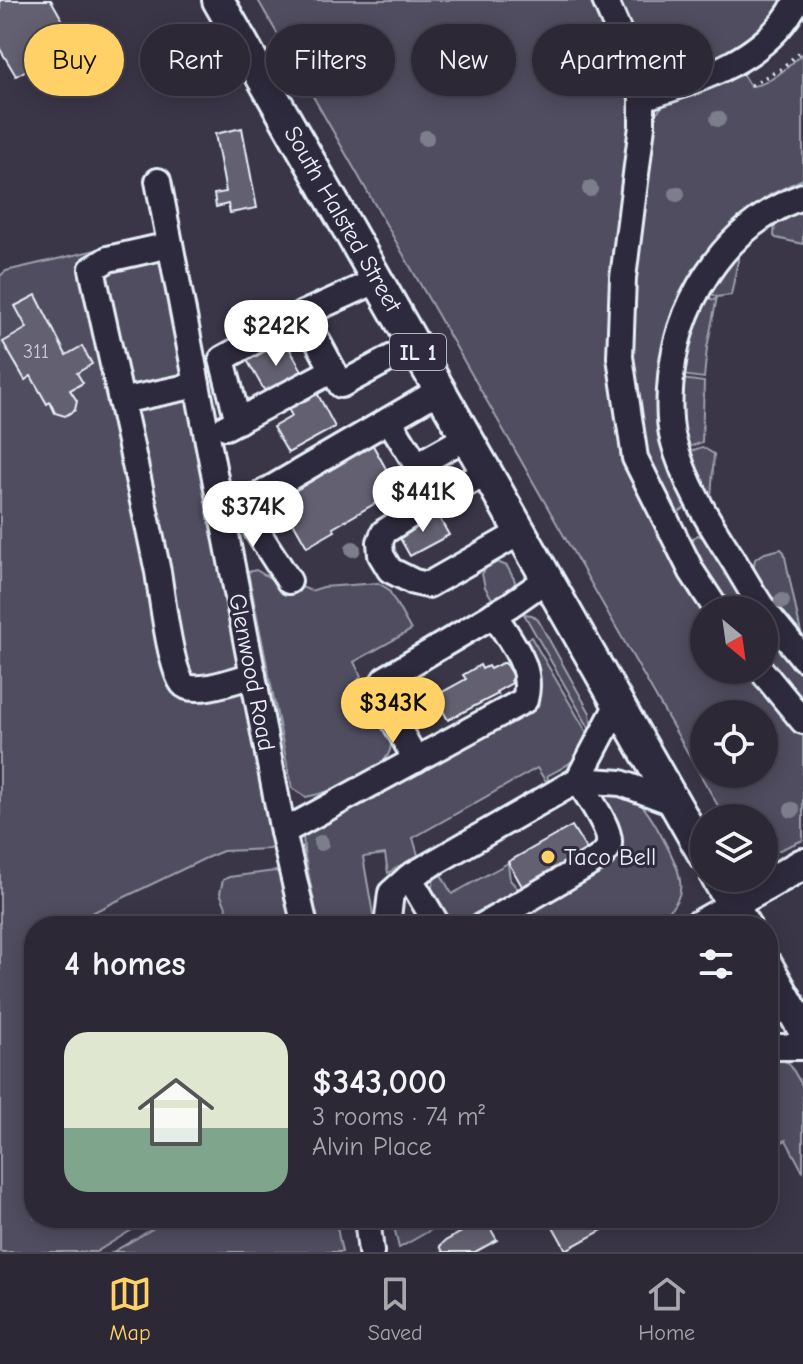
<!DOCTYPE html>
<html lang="en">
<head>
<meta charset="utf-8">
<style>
	:root { --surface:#2c2836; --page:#383442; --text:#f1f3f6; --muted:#a6a6ad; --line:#484451; --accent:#ffd166 }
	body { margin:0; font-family:"Comic Neue",sans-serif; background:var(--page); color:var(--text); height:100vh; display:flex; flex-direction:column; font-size:30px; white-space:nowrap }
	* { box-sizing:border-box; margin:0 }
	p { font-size:26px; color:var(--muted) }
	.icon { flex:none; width:44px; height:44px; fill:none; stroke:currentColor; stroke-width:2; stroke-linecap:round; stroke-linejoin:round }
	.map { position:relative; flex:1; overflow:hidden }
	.side { position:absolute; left:24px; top:916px; width:754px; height:312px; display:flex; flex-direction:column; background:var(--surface); border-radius:32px; box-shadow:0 4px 20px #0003,0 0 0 2px var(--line) }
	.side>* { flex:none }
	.top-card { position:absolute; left:24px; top:24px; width:756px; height:72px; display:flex; gap:16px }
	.needle { width:52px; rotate:151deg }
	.fabs { position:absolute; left:690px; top:596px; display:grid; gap:16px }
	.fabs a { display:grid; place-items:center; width:88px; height:88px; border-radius:50%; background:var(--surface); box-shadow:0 4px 20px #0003,0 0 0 2px var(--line); font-size:40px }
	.price { position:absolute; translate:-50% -68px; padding:0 18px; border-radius:28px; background:#fff; color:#222; font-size:26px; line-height:52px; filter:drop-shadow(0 2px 4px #0008) }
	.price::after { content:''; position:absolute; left:50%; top:48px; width:24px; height:18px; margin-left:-12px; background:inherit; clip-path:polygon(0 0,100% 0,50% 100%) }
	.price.active { background:var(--accent); color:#111 }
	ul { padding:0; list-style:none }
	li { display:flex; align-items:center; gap:24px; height:200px; padding:0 40px }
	li span { display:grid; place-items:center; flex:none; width:224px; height:160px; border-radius:24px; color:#555 }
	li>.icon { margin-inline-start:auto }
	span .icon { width:96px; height:96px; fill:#fffc; stroke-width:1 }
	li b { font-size:34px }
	h2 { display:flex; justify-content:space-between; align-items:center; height:96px; padding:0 40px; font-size:34px }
	.pill { padding:0 28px; border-radius:36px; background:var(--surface); box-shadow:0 4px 20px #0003,0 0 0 2px var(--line); font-size:28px; line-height:72px }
	.pill.active { background:var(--accent); color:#111 }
	.dock { display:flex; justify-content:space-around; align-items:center; height:112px; border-top:2px solid var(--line); background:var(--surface); font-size:22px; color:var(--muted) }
	.dock a { display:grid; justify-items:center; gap:4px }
	.dock .active { color:var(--accent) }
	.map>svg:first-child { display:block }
	.green { fill:#504e5f; stroke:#9ca0ac; stroke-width:2; fill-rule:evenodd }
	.building { fill:#636171; stroke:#e8f1f8; stroke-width:2 }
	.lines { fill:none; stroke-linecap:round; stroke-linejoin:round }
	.minor-casing { stroke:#e8f1f8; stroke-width:30 }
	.major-casing { stroke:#e8f1f8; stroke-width:36 }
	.path { stroke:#e8f1f8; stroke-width:4; stroke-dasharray:2 6; stroke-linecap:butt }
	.minor { stroke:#2f2a3d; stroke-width:24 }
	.major { stroke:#2f2a3d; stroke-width:30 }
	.tree { fill:#7d7e8b }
	.poi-dot { fill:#ffd166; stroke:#2f2a3d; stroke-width:3 }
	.labels { text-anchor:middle; stroke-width:6; stroke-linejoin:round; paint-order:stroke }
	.number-label { font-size:20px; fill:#c7cdd6 }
	.shield { fill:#2f2a3d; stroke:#b0b5c0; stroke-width:2 }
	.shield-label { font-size:22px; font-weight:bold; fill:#e8f1f8 }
	.street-label { font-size:24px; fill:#e8f1f8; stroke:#2f2a3d }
	.poi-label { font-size:24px; fill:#e8f1f8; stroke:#2f2a3d; text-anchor:start }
</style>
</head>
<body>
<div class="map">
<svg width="803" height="1252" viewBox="0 0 803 1252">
	<rect width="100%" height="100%" fill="#3a3648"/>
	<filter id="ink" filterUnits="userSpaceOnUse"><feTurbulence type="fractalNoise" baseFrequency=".0125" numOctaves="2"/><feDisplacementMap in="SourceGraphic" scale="16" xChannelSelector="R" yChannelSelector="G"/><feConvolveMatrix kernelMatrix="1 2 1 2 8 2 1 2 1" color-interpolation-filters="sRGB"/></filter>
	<g filter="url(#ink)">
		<g class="green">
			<path d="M258,0H593L621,64L631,99L616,259L612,385L616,414L619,432L704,610V670H750L803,736V840L775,852H764V818H725ZM704,714H764V774H704Z"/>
			<path d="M619,0H786C776,14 766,26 753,37C734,51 672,85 650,76Z"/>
			<path d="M803,53V179L771,194L749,210L666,344L689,505L676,514C665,492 651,470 645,447C617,338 641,224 654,115L666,103L699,93L741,72L750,86C769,86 789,66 803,53Z"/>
			<path d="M803,207V244L776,238L774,236L775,222Z"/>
			<path d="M160,235L274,845L269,849L223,851L206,858L73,922L74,926H34V1218H151L96,1252H0V276L6,271Z"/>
			<path d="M740,251L731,295L717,297L707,348L704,378L681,375L688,339L706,296L714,300L717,297L708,292Z"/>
			<path d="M682,379L704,382L702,442L687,448L683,433Z"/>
			<path d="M702,447L714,454L711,498H708L688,452Z"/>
			<path d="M698,535L707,539L752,610H731L690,545L692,539Z"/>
			<path d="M781,549L784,552L803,643L778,613L753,571L755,559L765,553Z"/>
			<path d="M497,562L507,566L515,581L513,589L494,602L485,587L482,574L487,567Z"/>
			<path d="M256,570L270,578L288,595L302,587L311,591L323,587L378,583L388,589L411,630L354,662L361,676L358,680C367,695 390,726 391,742C393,772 330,792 306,797L292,788L248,572Z"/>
			<path d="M524,614L532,615L538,620L590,713L592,733Z"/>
			<path d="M764,626L803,675V701L764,653Z"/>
			<path d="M531,637L586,731C589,756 566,766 547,776L549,781L545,780L537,768L413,838L418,855L388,873L385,854L363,857L375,926H319L304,852L303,832L522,712L520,643Z"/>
			<path d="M605,791C615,793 626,795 635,800C647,808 654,823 661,835C684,877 695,902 645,926H499L607,865L599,795Z"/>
			<path d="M508,863L510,880L519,890L461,921L446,918C436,902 423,888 440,873L452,894Z"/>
			<path d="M275,871L281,873L295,926H234L220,893L223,880L229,877Z"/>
			<path d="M768,1054L789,1063L803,1087V1172L786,1140L768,1149L774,1140L772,1131L777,1116V1105L768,1084Z"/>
			<path d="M171,1218H335L342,1252H113Z"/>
			<path d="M392,1218H452L399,1248Z"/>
		</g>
		<g class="building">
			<path d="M0,0H51L75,42L16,76L0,49Z"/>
			<path d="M242,128L257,208L230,213L228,204L216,207L214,194L226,192L215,134Z"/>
			<path d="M36,295L66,355L82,346L92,364L77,373L83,383L70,390L77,401L75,410L65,416L55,413L50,402L47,404L31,376L25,380L3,342L27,328L15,306Z"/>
			<path d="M284,339L305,376L268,397L247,360Z"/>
			<path d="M314,387L335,427L288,453L273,427L292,416L285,403Z"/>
			<path d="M371,442L398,490L333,528L335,531L307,547L277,494Z"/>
			<path d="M436,512L449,535L410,556L397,533Z"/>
			<path d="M502,663H505L514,678L511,680L512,683L496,692L498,694L448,720L438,702L442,700L439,694L466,679L463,675L480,665L482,669L488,666L490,669Z"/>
			<path d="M572,826L588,852L523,888L508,862Z"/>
			<path d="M555,1218H614L617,1222L566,1250L550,1221Z"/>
			<path d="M485,1219L497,1240L475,1252H443L440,1246L445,1241Z"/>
		</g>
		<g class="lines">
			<defs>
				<g id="minor">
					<path d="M605,0L636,72L642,98V126L623,278L620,357L635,458L692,572L717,610"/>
					<path d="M642,98C699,81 770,58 797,0"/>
					<path d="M158,181L283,832L305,926"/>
					<path d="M170,245L108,259L92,269C114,370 137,471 158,572C162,596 170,668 183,684C192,696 239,679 253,675"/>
					<path d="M378,280L303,314L341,385L415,345"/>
					<path d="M121,401L197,385"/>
					<path d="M389,420L417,465L467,437"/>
					<path d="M238,421L222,359L303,314"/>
					<path d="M226,427L333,370"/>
					<path d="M487,472L420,509L384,532L380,542L381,555L390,570L414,582L428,585L521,532"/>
					<path d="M289,581L257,531L258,496L440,390"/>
					<path d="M764,610C752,593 743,576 732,558C708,521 684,482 673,439C669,423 669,406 670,390C674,306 722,227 803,196"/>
					<path d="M764,610L803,658"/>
					<path d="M761,670L803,721"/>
					<path d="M416,760L381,698L379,688L385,679L510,605L547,579"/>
					<path d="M578,780L621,783L675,803"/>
					<path d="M283,832L525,700C534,666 511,643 494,614"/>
					<path d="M409,877L438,926"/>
					<path d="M387,926L391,893L409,877L578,780L618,704"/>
					<path d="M482,926L599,858C603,854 609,850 609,843C611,828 586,794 578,780"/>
					<path d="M693,926L732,904"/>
					<path d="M768,1016L789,1004"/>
					<path d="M768,1047H803"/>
					<path d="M367,1218L371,1252"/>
				</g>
				<g id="major">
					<path d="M218,0L704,855"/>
					<path d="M717,878L745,926"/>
					<path d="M732,904L803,864"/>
					<path d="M768,967L803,1029"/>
				</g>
			</defs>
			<use href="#minor" class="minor-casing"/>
			<use href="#major" class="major-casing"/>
			<path class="path" d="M751,85L781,69L803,49"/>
			<use href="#minor" class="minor"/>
			<use href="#major" class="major"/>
		</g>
		<g class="tree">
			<circle cx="687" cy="52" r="8"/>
			<circle cx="652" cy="66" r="8"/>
			<circle cx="462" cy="81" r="8"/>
			<circle cx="718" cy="119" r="8"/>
			<circle cx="426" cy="138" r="8"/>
			<circle cx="590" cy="189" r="8"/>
			<circle cx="677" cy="194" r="8"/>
			<circle cx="353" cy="549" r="8"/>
			<circle cx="782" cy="601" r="8"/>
			<circle cx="792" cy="810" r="8"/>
			<circle cx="321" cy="843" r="8"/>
		</g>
	</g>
	<circle class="poi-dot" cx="548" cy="857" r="8"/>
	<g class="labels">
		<g class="number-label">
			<text x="36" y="358">311</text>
		</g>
		<rect class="shield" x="390" y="334" width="56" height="36" rx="6"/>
		<g class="shield-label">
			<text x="418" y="360">IL 1</text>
		</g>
		<g class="street-label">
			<text transform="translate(343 219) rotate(60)" y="8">South Halsted Street</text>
			<text transform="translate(252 672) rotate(79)" y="8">Glenwood Road</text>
		</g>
		<g class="poi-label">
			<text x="564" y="865">Taco Bell</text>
		</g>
	</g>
</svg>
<div class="fabs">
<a><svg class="needle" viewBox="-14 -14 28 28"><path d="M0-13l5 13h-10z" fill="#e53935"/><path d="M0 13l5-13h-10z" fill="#a6a6ad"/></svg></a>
<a><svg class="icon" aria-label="locate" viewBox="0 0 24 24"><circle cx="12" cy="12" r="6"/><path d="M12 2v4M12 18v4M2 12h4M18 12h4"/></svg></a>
<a><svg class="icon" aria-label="layers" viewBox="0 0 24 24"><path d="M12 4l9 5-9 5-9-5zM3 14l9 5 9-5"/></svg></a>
</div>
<b class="price" style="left:276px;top:368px">$242K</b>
<b class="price" style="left:423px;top:534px">$441K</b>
<b class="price" style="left:253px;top:549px">$374K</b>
<b class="price active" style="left:393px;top:745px">$343K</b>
<div class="top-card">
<a class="pill active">Buy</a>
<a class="pill">Rent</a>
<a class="pill">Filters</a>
<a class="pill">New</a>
<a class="pill">Apartment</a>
</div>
<section class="side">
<h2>4 homes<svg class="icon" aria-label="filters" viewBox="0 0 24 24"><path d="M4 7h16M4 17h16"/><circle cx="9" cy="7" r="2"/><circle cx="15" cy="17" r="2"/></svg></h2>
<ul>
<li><span style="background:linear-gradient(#dfe7d0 60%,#7fa58c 0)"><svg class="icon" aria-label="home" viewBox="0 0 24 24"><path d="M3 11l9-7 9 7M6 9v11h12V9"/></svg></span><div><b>$343,000</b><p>3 rooms · 74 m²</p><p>Alvin Place</p></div></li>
</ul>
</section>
</div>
<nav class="dock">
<a class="active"><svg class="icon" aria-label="map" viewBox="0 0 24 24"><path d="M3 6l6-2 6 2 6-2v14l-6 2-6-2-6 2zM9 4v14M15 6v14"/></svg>Map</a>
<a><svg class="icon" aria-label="saved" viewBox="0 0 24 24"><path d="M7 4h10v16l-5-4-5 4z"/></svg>Saved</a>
<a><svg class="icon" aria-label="home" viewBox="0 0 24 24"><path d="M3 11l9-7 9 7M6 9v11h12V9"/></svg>Home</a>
</nav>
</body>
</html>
